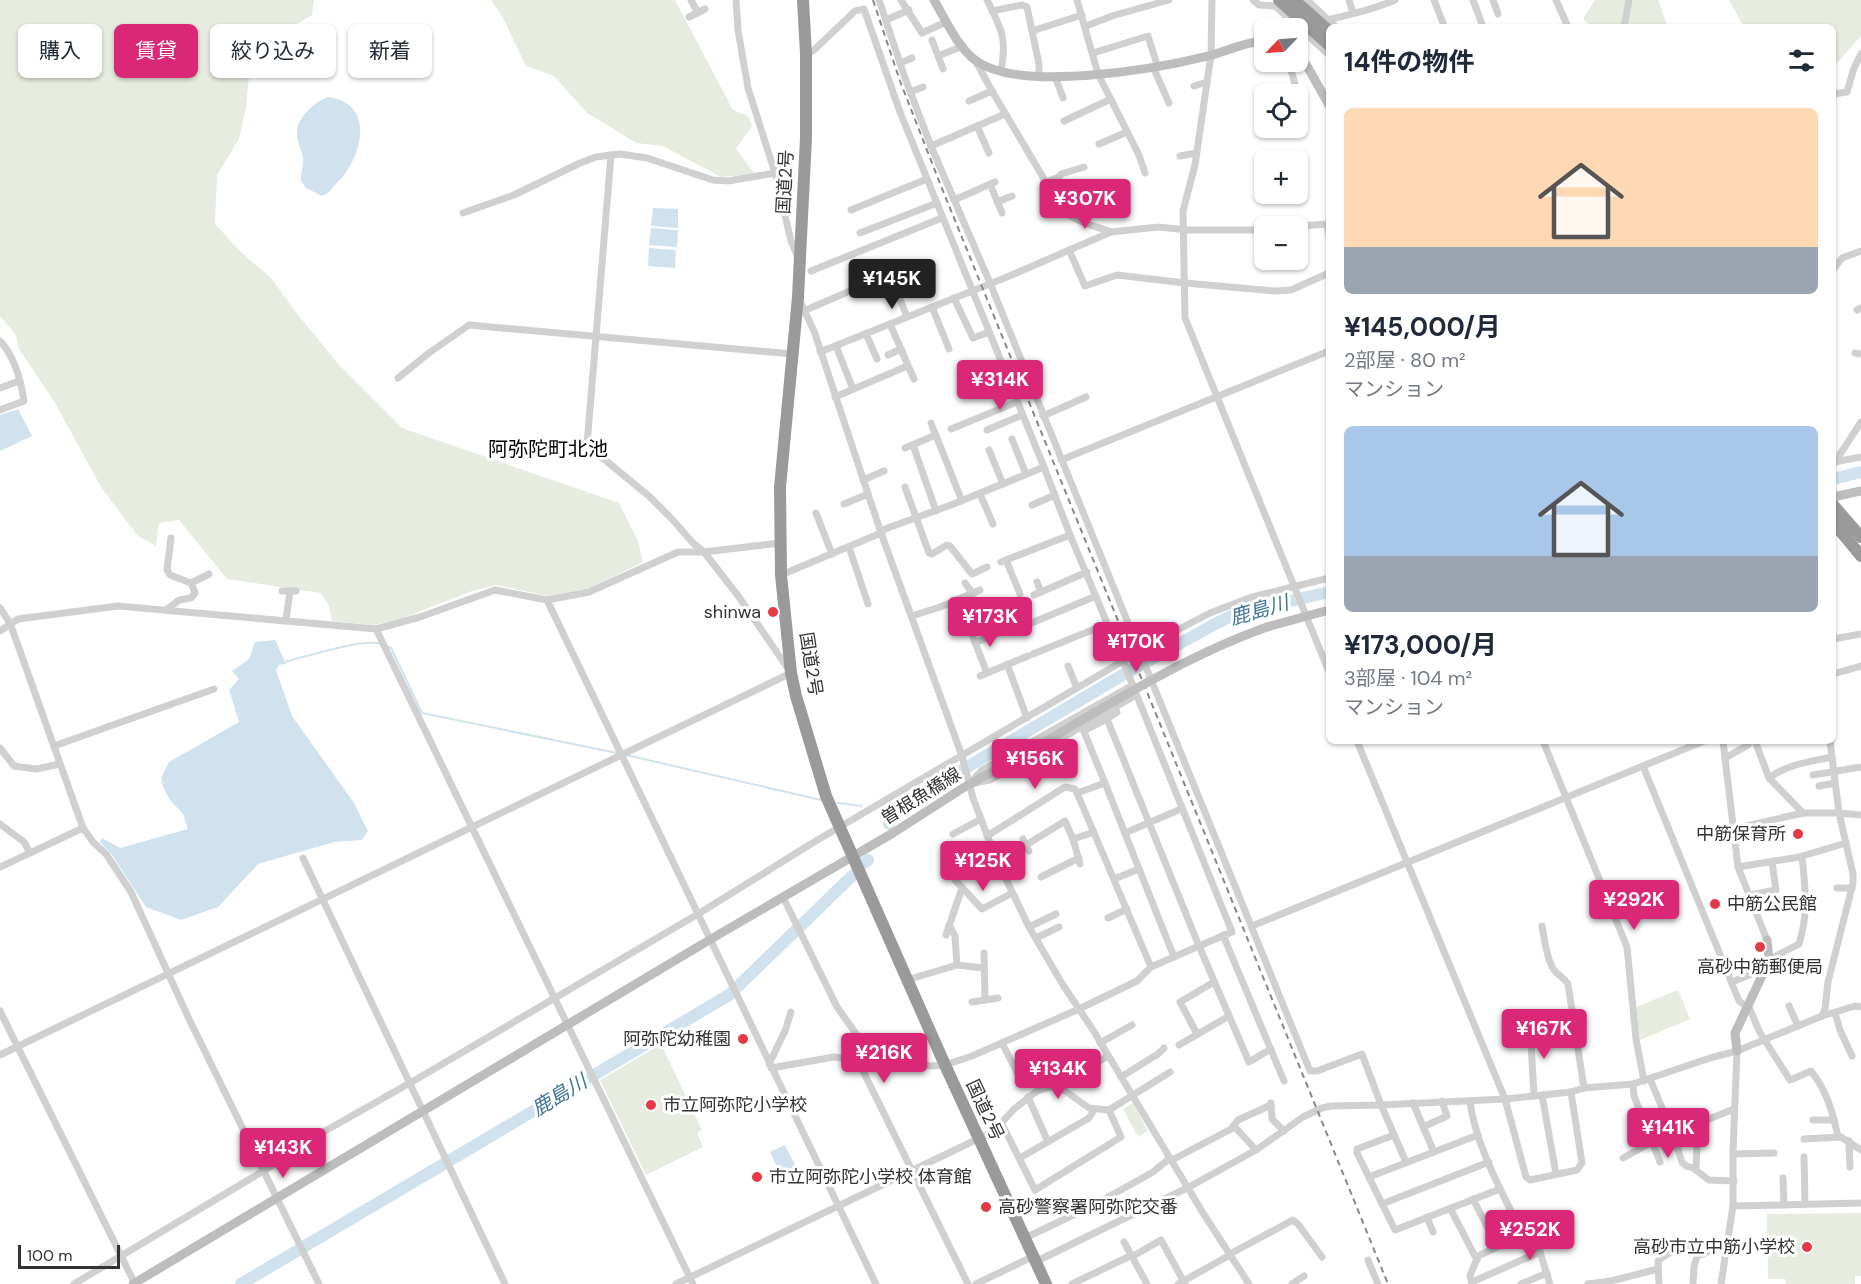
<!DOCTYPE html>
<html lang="ja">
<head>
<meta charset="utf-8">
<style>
	:root { --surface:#fff; --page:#f6f6f7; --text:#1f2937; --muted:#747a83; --accent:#db2777 }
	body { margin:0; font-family:"DM Sans","Noto Sans JP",sans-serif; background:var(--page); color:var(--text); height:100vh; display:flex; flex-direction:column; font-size:22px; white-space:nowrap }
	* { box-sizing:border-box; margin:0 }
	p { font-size:20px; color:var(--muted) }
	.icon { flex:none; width:33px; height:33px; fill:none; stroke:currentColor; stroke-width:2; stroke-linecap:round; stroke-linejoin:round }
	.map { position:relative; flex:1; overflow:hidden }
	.side { position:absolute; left:1326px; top:24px; width:510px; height:720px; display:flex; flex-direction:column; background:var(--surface); border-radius:9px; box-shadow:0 2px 4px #0004 }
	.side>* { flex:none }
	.hud { position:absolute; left:18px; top:24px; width:570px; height:54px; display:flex; gap:12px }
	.needle { width:39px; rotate:245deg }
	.controls { position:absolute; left:1254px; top:18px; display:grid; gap:12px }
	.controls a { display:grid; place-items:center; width:54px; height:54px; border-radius:9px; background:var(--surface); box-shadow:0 2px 4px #0004; font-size:30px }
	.scale { position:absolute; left:18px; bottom:15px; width:102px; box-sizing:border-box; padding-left:6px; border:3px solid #333; border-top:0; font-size:16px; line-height:21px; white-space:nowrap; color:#333; -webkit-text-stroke:4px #fff; paint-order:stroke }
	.price { position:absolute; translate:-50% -51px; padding:0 14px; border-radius:6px; background:var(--accent); color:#fff; font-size:20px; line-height:39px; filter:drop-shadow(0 2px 3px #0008) }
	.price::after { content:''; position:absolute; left:50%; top:36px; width:18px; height:14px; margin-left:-9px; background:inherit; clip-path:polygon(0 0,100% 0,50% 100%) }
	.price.active { background:#222; color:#fff }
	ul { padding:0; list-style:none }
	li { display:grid; align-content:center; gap:12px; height:318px; padding:0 18px }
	li span { display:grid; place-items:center; height:186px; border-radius:9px; color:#555 }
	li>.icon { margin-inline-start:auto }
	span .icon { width:108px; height:108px; fill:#fffc; stroke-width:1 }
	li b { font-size:26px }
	h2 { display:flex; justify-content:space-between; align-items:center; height:72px; padding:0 18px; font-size:26px }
	.tag { padding:0 21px; border-radius:9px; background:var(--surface); box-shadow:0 2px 4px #0004; font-size:21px; line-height:54px }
	.tag.active { background:var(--accent); color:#fff }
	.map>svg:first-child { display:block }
	.green { fill:#e6ecdf }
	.water { fill:#cfe2ee }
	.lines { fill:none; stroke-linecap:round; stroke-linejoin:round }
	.stream { stroke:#cfe2ee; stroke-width:2 }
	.river { stroke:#cfe2ee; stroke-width:12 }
	.street { stroke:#d0d0d0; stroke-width:7 }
	.secondary { stroke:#bdbdbd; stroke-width:9 }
	.highway { stroke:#9a9a9a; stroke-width:12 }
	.rail { stroke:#888; stroke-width:2; stroke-dasharray:6 4.5; stroke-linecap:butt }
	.secondary-bridge { stroke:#bdbdbd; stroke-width:9 }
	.highway-bridge { stroke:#9a9a9a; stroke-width:12 }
	.poi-dot { fill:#e63946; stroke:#fff; stroke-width:2 }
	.labels { text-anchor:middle; stroke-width:6; stroke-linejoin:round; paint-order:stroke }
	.street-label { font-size:18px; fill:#333; stroke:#fff }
	.poi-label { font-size:18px; fill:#333; stroke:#fff; text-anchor:end }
	.neighbourhood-label { font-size:20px; fill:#000; stroke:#fff }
	.water-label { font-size:20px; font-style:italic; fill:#3f7597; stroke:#fff }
</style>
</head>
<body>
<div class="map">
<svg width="1861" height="1284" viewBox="0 0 1861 1284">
	<rect width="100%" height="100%" fill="#fff"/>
	<g class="green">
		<path d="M0,0H314L312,15L290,28L249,76L246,108L239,139L217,175L215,224L242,253L271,278L299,316L339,365L402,428L619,503L638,541L643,562L590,588L548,596L496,585L469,592L401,619L373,625L332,621L329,606L321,593L227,579L179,520L159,523L156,546L137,535L101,487L55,403L19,349L16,335L0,316Z"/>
		<path d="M491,0H675L733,110L748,116L752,126L736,149L755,174L721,177L663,146L636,143L586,112L554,76L526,66L503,18Z"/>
		<path d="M1595,0H1658L1668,27H1592L1583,19Z"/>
		<path d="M1729,0H1861V36L1837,63L1833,65V27H1744Z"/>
		<path d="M1678,990L1690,1019L1640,1040L1636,1007Z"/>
		<path d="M661,1044L702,1130L697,1133L703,1147L646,1175L600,1080Z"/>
		<path d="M1133,1103L1148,1131L1138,1137L1123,1109Z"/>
		<path d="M1861,1213V1276H1855V1284H1786L1785,1279H1768L1767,1214Z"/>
	</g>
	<g class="water">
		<path d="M328,97C377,103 362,160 336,184C331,189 330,193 322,196L306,188L301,181C300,173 304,166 303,158C302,150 297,143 297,135C296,118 313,103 328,97Z"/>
		<path d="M653,208L678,209V228L651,226Z"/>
		<path d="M651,228L678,230L677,247L649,245Z"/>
		<path d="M649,248L676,250L675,268L648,266Z"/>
		<path d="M18,409L32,436L0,451V415Z"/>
		<path d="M275,640L286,664L279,665L276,670L292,716L354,803L368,831L362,840L334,842L258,864L218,907L181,920L146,907L112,855L100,842L102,838L120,848L188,829L183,814L170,800L163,787L161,778L169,762L239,722L229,690L239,679L232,671L249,659L255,642Z"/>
		<path d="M785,1145L797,1169L781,1176L770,1152Z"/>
	</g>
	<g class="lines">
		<g class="stream">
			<path d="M386,646L391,648L422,713L617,753"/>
			<path d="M284,662C305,657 363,638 381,644"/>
			<path d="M626,755L821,800"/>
			<path d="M838,803L862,806"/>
			<path d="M882,810L891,812"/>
		</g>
		<g class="river">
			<path d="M1833,479L1861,472"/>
			<path d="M889,824L891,812L1126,673L1217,623L1238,613L1329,592"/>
			<path d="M864,863L868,860"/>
			<path d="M241,1284L729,995L853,875"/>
		</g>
		<g class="street">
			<path d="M691,0L698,13"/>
			<path d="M736,0L738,30L748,88L775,173L791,241L798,258"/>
			<path d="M879,0L905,78L931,146L990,283L1310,1071H1317L1362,1054L1381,1105L1406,1162"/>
			<path d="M901,0L922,33L946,22"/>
			<path d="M987,0C1002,30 1007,38 1001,71"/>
			<path d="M1077,0L1098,74L1139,155L1145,173"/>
			<path d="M1212,0L1211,55L1195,165L1183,211L1185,318L1329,672"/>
			<path d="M1253,0L1259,5L1275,6L1277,3"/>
			<path d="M1307,0L1336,27"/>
			<path d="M1349,0L1353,13"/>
			<path d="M1434,0L1443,23"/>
			<path d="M1473,0L1483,27"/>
			<path d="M1493,0L1498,14"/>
			<path d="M1556,0L1568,27"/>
			<path d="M1275,6L1329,55"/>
			<path d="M992,11L1022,5L1027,7L1039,64V76"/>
			<path d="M689,17L705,9"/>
			<path d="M886,20L909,10"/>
			<path d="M1086,26L1112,16L1169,0"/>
			<path d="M1624,27L1629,0"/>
			<path d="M1298,29C1330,17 1364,14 1395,0"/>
			<path d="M1032,31L1082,15"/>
			<path d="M932,40L943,69"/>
			<path d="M1093,53L1148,36L1158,68"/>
			<path d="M938,56L963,46"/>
			<path d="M975,60L992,91L1060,206C1073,222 1092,225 1111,232"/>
			<path d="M1289,62L1302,111"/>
			<path d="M900,63L912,58"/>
			<path d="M1154,69L1169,103"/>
			<path d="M1055,76L1063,98"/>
			<path d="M1194,86L1207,82"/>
			<path d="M910,92L923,87"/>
			<path d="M1833,94L1847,92L1854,68L1861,54"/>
			<path d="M969,101L992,91"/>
			<path d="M1064,121L1111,99"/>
			<path d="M977,126L989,153"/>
			<path d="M1099,144L1127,132"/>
			<path d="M931,146L1005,114"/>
			<path d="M1180,156L1196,153"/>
			<path d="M1046,182L1059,177L1061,174L1084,167"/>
			<path d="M990,184L1002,213"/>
			<path d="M954,200L995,182"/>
			<path d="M997,202L1012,196"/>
			<path d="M851,210L927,179"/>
			<path d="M463,213L514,195L580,163L596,157L611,155L620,154L647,158L713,180L728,181L775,173"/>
			<path d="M1327,224L1329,236"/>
			<path d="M1296,226L1329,224"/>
			<path d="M860,233L937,203"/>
			<path d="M1069,250L1085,286L1117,275L1185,283L1275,291L1291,290L1329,273"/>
			<path d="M1833,270L1842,258L1861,251"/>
			<path d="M811,271L942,218"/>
			<path d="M898,294L907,317"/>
			<path d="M954,298L973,338L989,332"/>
			<path d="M799,299L814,331L881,533L962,756L973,798L995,856L1029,927L1063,985L1093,1030L1203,1213L1249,1284"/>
			<path d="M932,307L949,349"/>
			<path d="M806,310L850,291"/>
			<path d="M1857,310L1861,308"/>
			<path d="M890,324L914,379"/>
			<path d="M866,334L877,359"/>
			<path d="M0,341C14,356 21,381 24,401L0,410"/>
			<path d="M836,346L853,389"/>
			<path d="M820,352L1007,277L1111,232L1158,227L1188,230H1264"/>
			<path d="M1855,353L1861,354"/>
			<path d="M888,355L901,349"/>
			<path d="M398,378L429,353L469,325L792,354"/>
			<path d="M0,388L19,381"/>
			<path d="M835,397L905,367"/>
			<path d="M1043,416L1086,397"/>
			<path d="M931,423L962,501"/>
			<path d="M951,429L1017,402"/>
			<path d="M987,430L1022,415"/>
			<path d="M1012,439L1026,474"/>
			<path d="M913,445L936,511"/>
			<path d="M905,448L936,435"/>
			<path d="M989,450L1003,484"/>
			<path d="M1061,460L1329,351"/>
			<path d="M1834,462L1861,457"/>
			<path d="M1833,465L1861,422"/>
			<path d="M863,480L884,471"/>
			<path d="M905,487L929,553L932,554L947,545L950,546L972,574L987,567"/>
			<path d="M980,494L993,524"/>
			<path d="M844,504L868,494"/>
			<path d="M1032,505L1055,495"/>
			<path d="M816,513L832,554"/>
			<path d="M849,547L868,604"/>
			<path d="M1006,560L1020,594"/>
			<path d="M1001,562L1070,535"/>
			<path d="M781,575L881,533L885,529L951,505L1044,467"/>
			<path d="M1037,582L1041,592"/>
			<path d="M191,583L209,574"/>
			<path d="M965,583L973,594"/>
			<path d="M282,591H296"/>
			<path d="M1034,595L1087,572"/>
			<path d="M547,600L876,1284"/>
			<path d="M0,608L10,623L83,828L93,842L106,854L131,892L189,1019L319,1284"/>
			<path d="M166,610L179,600L191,598L195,593L191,583L170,575L167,570L171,538"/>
			<path d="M912,616L940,607L980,590"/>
			<path d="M286,620L290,591"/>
			<path d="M1022,627L1096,596"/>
			<path d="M376,629L693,1284"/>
			<path d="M0,631L18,619L118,606L376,629L420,617L495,590L547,600L589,592L678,552H704L780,543"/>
			<path d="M971,632L987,673L1028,656L980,676"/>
			<path d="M1833,639L1861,634"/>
			<path d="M975,643L1003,631L1016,628"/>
			<path d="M1139,650L1210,613L1252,597L1329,578"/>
			<path d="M1033,654L1107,624"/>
			<path d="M1123,661L1232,932L1199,946L1249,1062L1271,1049"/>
			<path d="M1007,664L1027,718"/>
			<path d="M1068,666L1077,688"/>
			<path d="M1833,674L1861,666"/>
			<path d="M1107,719L1117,712"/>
			<path d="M1083,729L1105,783L1077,793L1151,967"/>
			<path d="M1357,741L1505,1099L1526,1177L1530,1180L1577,1170L1582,1163L1571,1092"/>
			<path d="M1543,741L1627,947L1636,1039L1644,1081"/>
			<path d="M1723,741L1738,867L1767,940"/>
			<path d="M1755,741L1769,778L1803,813"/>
			<path d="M54,746L214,689"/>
			<path d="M0,748L14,766L36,769L60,764"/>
			<path d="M1725,758L1748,745"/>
			<path d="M1643,766L1739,1001L1750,1009L1759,1031L1790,1080L1811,1071C1827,1091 1833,1113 1838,1137"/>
			<path d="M1813,775L1861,767"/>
			<path d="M1769,778C1788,764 1809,762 1832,757"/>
			<path d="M973,780L982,770L1133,685"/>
			<path d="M975,783L990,780L1136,695"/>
			<path d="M1105,783L1174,957"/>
			<path d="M1819,786L1835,783"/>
			<path d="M0,824L24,842L30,853"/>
			<path d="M1733,829L1803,813H1839L1861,815"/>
			<path d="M1125,833L1181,809"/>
			<path d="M953,834L981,819"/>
			<path d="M987,836L1065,787L1075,789L1077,793"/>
			<path d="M1023,839L1029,851"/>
			<path d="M1073,839L1094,832"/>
			<path d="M1026,845L1065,821L1073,839L1080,864"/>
			<path d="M303,858L505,1284"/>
			<path d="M0,867L83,828"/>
			<path d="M1738,867L1799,857L1846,843"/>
			<path d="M1041,877L1079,858"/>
			<path d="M1114,879L1139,869"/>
			<path d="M955,880L982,909L1012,893"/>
			<path d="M1837,888H1852"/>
			<path d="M1750,895L1776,890L1772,862"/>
			<path d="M783,897L837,1007L864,1045L861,1067L968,1284"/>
			<path d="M1108,918L1127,909"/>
			<path d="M949,925L955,936L957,965"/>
			<path d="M1252,926L1704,741"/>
			<path d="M1542,926C1544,937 1547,961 1554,970C1558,976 1564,977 1568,984L1584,1088"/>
			<path d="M1029,927L1056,914"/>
			<path d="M946,935L962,888"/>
			<path d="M1223,935L1284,1081"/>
			<path d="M1036,938L1059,927"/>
			<path d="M984,953L985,1000"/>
			<path d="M1769,957H1774L1799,944C1809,913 1805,887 1802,856"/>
			<path d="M907,980L957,965L984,968"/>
			<path d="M1732,982L1766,968"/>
			<path d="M972,1002L998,998"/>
			<path d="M1789,1006L1798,1026"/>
			<path d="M0,1011L135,1284"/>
			<path d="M1835,1013L1840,1030L1852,1056"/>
			<path d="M1822,1016L1825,1009L1828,982L1853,883V874L1839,813L1830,741"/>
			<path d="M1530,1025L1534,1096"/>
			<path d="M1197,1034L1180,1002L1214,982"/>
			<path d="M1002,1043L1019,1076L1048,1061L1063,1067L1073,1062"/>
			<path d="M1100,1043L1132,1025"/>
			<path d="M1179,1045L1229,1016"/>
			<path d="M1069,1054L1077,1070"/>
			<path d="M0,1055L791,673L739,597L704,552L692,542L672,519L650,497L587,445L611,155"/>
			<path d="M769,1064L785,1031L791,1012"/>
			<path d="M1091,1066L1108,1056"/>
			<path d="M771,1068L834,1057L862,1061L931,1066L945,1065L972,1056L1079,1009L1137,981L1151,967L1199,946L1107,719L1084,731"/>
			<path d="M1121,1077L1158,1054L1164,1048"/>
			<path d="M1650,1079L1673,1134L1682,1162L1686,1166L1693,1168L1709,1180L1734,1181"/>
			<path d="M1633,1084L1634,1096L1660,1162"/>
			<path d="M1542,1095L1556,1174"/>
			<path d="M1028,1097L1048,1142"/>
			<path d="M1470,1101C1475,1145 1503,1194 1522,1233"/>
			<path d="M1271,1103L1272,1119L1284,1131"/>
			<path d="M1413,1103L1434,1152"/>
			<path d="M1813,1120H1834"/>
			<path d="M1002,1124L1035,1190L1121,1137L1109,1110"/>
			<path d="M1234,1126L1256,1150"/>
			<path d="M1423,1127L1447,1116L1442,1101"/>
			<path d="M1394,1135L1357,1149V1153L1395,1230L1500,1189"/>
			<path d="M1804,1139L1841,1137L1861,1150"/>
			<path d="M1849,1141L1850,1167"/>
			<path d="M1733,1154L1774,1153"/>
			<path d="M1804,1157L1805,1204"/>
			<path d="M1020,1158L1089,1118L1094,1110"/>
			<path d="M1623,1158L1654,1141L1734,1109"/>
			<path d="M1172,1160L1231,1129L1238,1120L1271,1105"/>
			<path d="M1696,1170L1698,1124"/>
			<path d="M1369,1177L1478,1135"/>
			<path d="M1783,1178L1784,1205"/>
			<path d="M1473,1199L1497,1246"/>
			<path d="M1382,1204L1489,1162"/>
			<path d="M1733,1206L1861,1203"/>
			<path d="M1450,1208L1477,1260"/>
			<path d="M1427,1217L1433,1232"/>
			<path d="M1023,1239L1094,1205L1153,1172L1170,1158"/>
			<path d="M1124,1242L1147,1284"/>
			<path d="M1230,1254L1293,1220L1298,1224L1322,1257"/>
			<path d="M1368,1260L1378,1284"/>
			<path d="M1035,1262L1189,1187L1256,1150L1303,1117L1322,1108L1331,1106L1381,1105L1505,1099L1571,1092L1584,1088L1633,1084L1710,1058L1737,1051L1822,1016L1855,1006L1861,1007"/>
			<path d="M1472,1282L1540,1252"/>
			<path d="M74,1284L265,1170L318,1135L410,1083L698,914L814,842L1123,661L1070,535L1044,467L900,112L864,9L855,11L814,50L806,54"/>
			<path d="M676,1284L984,1136L996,1129L1014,1109L1037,1091L1050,1087L1061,1088L1089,1108L1109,1110L1170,1072"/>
			<path d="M976,1284L1032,1257"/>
			<path d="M1072,1284L1128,1257L1135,1255L1161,1240L1185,1284"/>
			<path d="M1178,1284L1230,1255"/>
			<path d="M1292,1284L1304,1276"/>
			<path d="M1472,1284L1470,1276L1478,1256L1531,1231L1540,1252L1550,1284"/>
			<path d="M1521,1284L1547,1273"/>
			<path d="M1588,1284L1611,1281L1658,1269"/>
			<path d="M1659,1284L1658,1261C1670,1250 1689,1243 1703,1254"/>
			<path d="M1693,1284L1694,1267L1697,1256L1728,1244"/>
			<path d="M1721,1284L1733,1206V1151L1737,1051"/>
		</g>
		<g class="secondary">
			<path d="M934,0C945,19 957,46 975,60C1019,93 1156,69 1208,56C1228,51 1244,42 1264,41"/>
			<path d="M1298,57L1307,66L1329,105"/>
			<path d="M1833,497L1861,491"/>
			<path d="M1267,627L1329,610"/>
			<path d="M1737,1051L1735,1033L1769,961L1767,940"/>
			<path d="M133,1284L711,939L893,833L963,788L1022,755"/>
		</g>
		<g class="highway">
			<path d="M803,0L806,54V138L798,297L780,487L781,575L791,673L796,696L826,796L945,1065L1046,1284"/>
			<path d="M1833,505L1861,537"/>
			<path d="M1833,522L1861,556"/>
		</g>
		<path class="rail" d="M873,0L900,81L941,186L1388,1284"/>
		<path class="secondary-bridge" d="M1022,755C1102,709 1180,658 1267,627"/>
		<g class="highway-bridge">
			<path d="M1279,0L1329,45"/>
			<path d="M1294,0L1329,31"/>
		</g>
	</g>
	<g class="poi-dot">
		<circle cx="773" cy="612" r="6"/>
		<circle cx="1798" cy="834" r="6"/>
		<circle cx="1715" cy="904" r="6"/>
		<circle cx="1760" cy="947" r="6"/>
		<circle cx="743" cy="1039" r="6"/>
		<circle cx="651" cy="1105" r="6"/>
		<circle cx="757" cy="1177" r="6"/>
		<circle cx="986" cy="1207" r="6"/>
		<circle cx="1807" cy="1247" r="6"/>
	</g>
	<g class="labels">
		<g class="street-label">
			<text transform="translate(785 182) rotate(-87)" y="6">国道2号</text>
			<text transform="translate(811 664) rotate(81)" y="6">国道2号</text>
			<text transform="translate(921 796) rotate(-32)" y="6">曽根魚橋線</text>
			<text transform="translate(985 1110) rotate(65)" y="6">国道2号</text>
		</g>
		<g class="poi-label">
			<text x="761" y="618">shinwa</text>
			<text x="1786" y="840">中筋保育所</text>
			<text x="1727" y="910" text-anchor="start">中筋公民館</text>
			<text x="1760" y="973" text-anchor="middle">高砂中筋郵便局</text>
			<text x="731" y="1045">阿弥陀幼稚園</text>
			<text x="663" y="1111" text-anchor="start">市立阿弥陀小学校</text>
			<text x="769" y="1183" text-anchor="start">市立阿弥陀小学校 体育館</text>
			<text x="998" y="1213" text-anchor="start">高砂警察署阿弥陀交番</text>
			<text x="1795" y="1253">高砂市立中筋小学校</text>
		</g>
		<g class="neighbourhood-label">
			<text x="548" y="456">阿弥陀町北池</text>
		</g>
		<g class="water-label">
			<text transform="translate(1259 610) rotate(-16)" y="7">鹿島川</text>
			<text transform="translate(559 1095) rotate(-31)" y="7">鹿島川</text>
		</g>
	</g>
</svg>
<div class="controls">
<a><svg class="needle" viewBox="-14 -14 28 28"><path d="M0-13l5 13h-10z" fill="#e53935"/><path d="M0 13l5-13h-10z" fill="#747a83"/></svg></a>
<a><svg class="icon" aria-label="locate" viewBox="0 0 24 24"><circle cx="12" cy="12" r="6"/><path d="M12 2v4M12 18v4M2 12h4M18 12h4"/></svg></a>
<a>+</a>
<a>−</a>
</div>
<div class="scale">100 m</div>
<b class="price" style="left:1085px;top:230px">¥307K</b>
<b class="price active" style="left:892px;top:310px">¥145K</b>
<b class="price" style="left:1000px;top:411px">¥314K</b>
<b class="price" style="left:990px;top:648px">¥173K</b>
<b class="price" style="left:1136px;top:673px">¥170K</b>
<b class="price" style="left:1035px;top:790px">¥156K</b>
<b class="price" style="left:983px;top:892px">¥125K</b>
<b class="price" style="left:1634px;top:931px">¥292K</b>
<b class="price" style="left:1544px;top:1060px">¥167K</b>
<b class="price" style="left:884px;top:1084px">¥216K</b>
<b class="price" style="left:1058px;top:1100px">¥134K</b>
<b class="price" style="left:1668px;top:1159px">¥141K</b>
<b class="price" style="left:283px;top:1179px">¥143K</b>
<b class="price" style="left:1530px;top:1261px">¥252K</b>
<div class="hud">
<a class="tag">購入</a>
<a class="tag active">賃貸</a>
<a class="tag">絞り込み</a>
<a class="tag">新着</a>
</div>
<section class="side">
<h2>14件の物件<svg class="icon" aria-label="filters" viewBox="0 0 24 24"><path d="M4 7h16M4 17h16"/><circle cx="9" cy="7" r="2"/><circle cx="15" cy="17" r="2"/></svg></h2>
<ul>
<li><span style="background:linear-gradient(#ffd9b3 75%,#9aa5b1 0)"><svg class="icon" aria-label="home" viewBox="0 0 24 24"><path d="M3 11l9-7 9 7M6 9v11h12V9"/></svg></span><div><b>¥145,000/月</b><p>2部屋 · 80 m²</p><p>マンション</p></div></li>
<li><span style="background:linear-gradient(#a9c7e8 70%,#9aa5b1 0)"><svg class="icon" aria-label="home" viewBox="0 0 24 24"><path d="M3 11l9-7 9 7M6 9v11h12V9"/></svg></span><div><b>¥173,000/月</b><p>3部屋 · 104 m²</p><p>マンション</p></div></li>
</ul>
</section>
</div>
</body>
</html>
